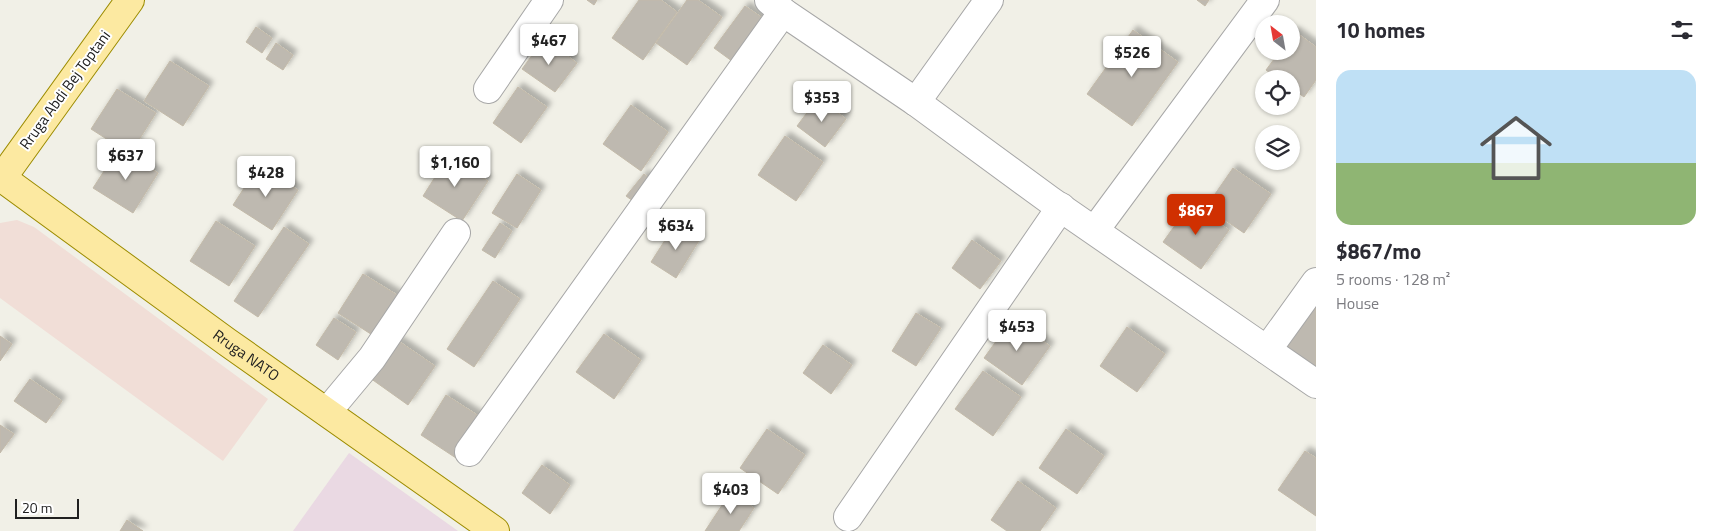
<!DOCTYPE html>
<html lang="en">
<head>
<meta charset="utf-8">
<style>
	:root { --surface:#fff; --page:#f7f7f7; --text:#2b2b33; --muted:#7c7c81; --line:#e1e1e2; --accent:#d03001 }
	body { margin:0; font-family:"Titillium Web",sans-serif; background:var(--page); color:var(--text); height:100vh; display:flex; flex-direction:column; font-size:19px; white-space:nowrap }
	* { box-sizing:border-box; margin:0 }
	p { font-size:16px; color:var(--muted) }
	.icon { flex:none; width:28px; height:28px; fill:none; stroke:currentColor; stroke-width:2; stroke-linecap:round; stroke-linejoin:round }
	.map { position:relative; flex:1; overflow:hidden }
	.drawer { display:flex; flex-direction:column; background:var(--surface); width:400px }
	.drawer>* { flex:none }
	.needle { width:32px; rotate:329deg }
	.buttons { position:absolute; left:1255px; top:15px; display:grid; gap:10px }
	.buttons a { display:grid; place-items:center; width:45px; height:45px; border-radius:50%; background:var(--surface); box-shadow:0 1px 4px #0004; font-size:25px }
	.scale { position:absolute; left:15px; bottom:12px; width:64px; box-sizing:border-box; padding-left:5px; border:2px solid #202020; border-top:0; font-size:14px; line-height:18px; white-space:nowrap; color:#202020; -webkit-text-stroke:4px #fff; paint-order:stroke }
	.price { position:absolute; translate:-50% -42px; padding:0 11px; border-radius:5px; background:#fff; color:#222; font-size:16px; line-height:32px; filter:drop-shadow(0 1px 2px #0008) }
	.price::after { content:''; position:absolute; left:50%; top:30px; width:15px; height:11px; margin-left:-8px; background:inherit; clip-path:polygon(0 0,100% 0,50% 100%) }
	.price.on { background:var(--accent); color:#fff }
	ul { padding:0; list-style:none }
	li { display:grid; align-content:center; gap:10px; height:265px; padding:0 20px }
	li+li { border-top:1px solid var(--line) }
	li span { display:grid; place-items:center; height:155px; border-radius:15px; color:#555 }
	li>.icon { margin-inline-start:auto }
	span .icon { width:90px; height:90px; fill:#fffc; stroke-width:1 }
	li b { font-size:21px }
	h2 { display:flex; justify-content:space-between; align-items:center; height:60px; padding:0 20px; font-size:21px }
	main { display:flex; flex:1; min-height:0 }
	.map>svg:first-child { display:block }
	.commercial { fill:#f1ded7 }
	.industrial { fill:#ead9e3 }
	.building { fill:#beb9b0; stroke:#c3baa9; filter:url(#shadow) }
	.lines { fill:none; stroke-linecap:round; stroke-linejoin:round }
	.minor-casing { stroke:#a7a7a7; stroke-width:30 }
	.major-casing { stroke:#9c8c01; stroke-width:30 }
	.minor { stroke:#fff; stroke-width:28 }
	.major { stroke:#fce9a1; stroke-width:28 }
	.labels { text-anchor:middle; stroke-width:4; stroke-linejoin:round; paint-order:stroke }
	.street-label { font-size:15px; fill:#202020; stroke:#fff }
</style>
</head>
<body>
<main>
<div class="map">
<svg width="1316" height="531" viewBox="0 0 1316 531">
	<defs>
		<filter id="shadow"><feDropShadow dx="4.5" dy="-4.5" stdDeviation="2.5" flood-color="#0004"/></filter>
	</defs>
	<rect width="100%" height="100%" fill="#f1f0e7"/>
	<path class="commercial" d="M17,220L34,227L268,399L223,461L0,298V223Z"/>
	<path class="industrial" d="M349,453L458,531H293Z"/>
	<g class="building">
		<path d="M587,0H597L594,5Z"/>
		<path d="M639,0H661L677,12L643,60L612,38Z"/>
		<path d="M687,0H698L722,17L687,65L656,43Z"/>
		<path d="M1197,0H1209L1205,6Z"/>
		<path d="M745,6L767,21L736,64L714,48Z"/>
		<path d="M256,27L272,38L262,53L246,42Z"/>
		<path d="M1133,30L1178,62L1132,126L1087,94Z"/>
		<path d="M1294,31L1316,47V80L1304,97L1291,88V79H1278L1266,70L1280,51H1291V35Z"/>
		<path d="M544,39L577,63L555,92L522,69Z"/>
		<path d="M276,43L293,55L283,70L266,59Z"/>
		<path d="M170,61L209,86L183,126L144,101Z"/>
		<path d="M518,87L547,107L521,143L493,123Z"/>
		<path d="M117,89L156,113L130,154L91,129Z"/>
		<path d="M818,98L846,119L825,147L797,126Z"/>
		<path d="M631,105L668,132L641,171L603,144Z"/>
		<path d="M785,136L823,162L796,201L758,175Z"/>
		<path d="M119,148L158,173L133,213L93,188Z"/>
		<path d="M449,155L488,181L462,221L423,196Z"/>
		<path d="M259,165L298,190L272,230L233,205Z"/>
		<path d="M1233,168L1271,194L1244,233L1206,207Z"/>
		<path d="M517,174L541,190L517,228L492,213Z"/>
		<path d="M644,174L657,184L640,206L626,196Z"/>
		<path d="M1191,203L1229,230L1201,269L1163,242Z"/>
		<path d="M216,221L255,246L229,286L190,261Z"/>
		<path d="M500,223L512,231L495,258L482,250Z"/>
		<path d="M676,223L700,239L676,278L651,262Z"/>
		<path d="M284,227L309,244L258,317L234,301Z"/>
		<path d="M972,240L1001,261L980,289L952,268Z"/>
		<path d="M363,274L402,298L377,338L338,313Z"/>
		<path d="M493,281L520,299L474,367L447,349Z"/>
		<path d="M1313,307L1316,309V367L1285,346Z"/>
		<path d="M916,313L941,328L916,366L892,351Z"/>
		<path d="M334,318L356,332L338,360L316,345Z"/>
		<path d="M1012,319L1050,346L1022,385L984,358Z"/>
		<path d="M1127,327L1165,354L1137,392L1100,366Z"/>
		<path d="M604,334L641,360L614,399L576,372Z"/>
		<path d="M0,336L12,344L0,361Z"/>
		<path d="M397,340L435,366L408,405L370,378Z"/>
		<path d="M823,345L852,365L831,394L803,373Z"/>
		<path d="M983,371L1021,397L993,436L955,409Z"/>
		<path d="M30,379L62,401L46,423L14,401Z"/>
		<path d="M446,395L485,420L459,460L421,435Z"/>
		<path d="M0,425L14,434L0,453Z"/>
		<path d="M767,429L805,455L778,494L740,468Z"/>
		<path d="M1066,429L1104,456L1077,494L1039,468Z"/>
		<path d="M1305,451L1316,458V516L1278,490Z"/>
		<path d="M542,465L570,485L550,514L522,493Z"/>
		<path d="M1018,481L1056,508L1040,531H1007L991,520Z"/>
		<path d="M730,493L754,508L739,531H705Z"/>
		<path d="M127,520L143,531H120Z"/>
	</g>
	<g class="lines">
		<defs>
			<g id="minor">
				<path d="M769,0L783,12L916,102L1051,201L1316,384"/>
				<path d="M488,89L549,0"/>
				<path d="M916,102L989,0"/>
				<path d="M1095,230L1265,0"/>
				<path d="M1267,350L1316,282"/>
				<path d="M327,412L372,358L456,233"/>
				<path d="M469,452L783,12"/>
				<path d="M848,517L1061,207"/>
			</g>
			<g id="major">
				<path id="s1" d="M130,0L2,178L227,342L495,531"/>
			</g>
		</defs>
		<use href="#minor" class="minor-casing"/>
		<use href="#major" class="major-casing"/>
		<use href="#minor" class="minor"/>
		<use href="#major" class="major"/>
	</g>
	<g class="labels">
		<g class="street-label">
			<text transform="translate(65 90) rotate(-54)" y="5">Rruga Abdi Bej Toptani</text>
			<text dy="5" stroke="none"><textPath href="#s1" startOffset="521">Rruga NATO</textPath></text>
		</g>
	</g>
</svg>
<div class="buttons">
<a><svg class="needle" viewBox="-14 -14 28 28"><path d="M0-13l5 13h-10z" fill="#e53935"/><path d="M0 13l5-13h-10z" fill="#7c7c81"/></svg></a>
<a><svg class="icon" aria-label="locate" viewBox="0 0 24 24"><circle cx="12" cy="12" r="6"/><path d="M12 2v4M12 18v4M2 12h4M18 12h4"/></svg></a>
<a><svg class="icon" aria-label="layers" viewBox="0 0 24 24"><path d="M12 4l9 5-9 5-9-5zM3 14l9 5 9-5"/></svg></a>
</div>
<div class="scale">20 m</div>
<b class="price" style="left:549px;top:66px">$467</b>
<b class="price" style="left:1132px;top:78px">$526</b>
<b class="price" style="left:822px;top:123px">$353</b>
<b class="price" style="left:126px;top:181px">$637</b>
<b class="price" style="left:455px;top:188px">$1,160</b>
<b class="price" style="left:266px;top:198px">$428</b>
<b class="price on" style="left:1196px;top:236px">$867</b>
<b class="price" style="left:676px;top:251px">$634</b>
<b class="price" style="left:1017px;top:352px">$453</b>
<b class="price" style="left:731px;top:515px">$403</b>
</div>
<section class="drawer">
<h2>10 homes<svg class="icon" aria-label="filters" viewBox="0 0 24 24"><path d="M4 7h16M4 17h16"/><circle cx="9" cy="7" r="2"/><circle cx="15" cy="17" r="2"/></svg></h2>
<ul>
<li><span style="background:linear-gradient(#bfe0f5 60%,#8fb573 0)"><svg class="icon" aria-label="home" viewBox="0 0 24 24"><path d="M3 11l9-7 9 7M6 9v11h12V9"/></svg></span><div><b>$867/mo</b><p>5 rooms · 128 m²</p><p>House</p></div></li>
</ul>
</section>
</main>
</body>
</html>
